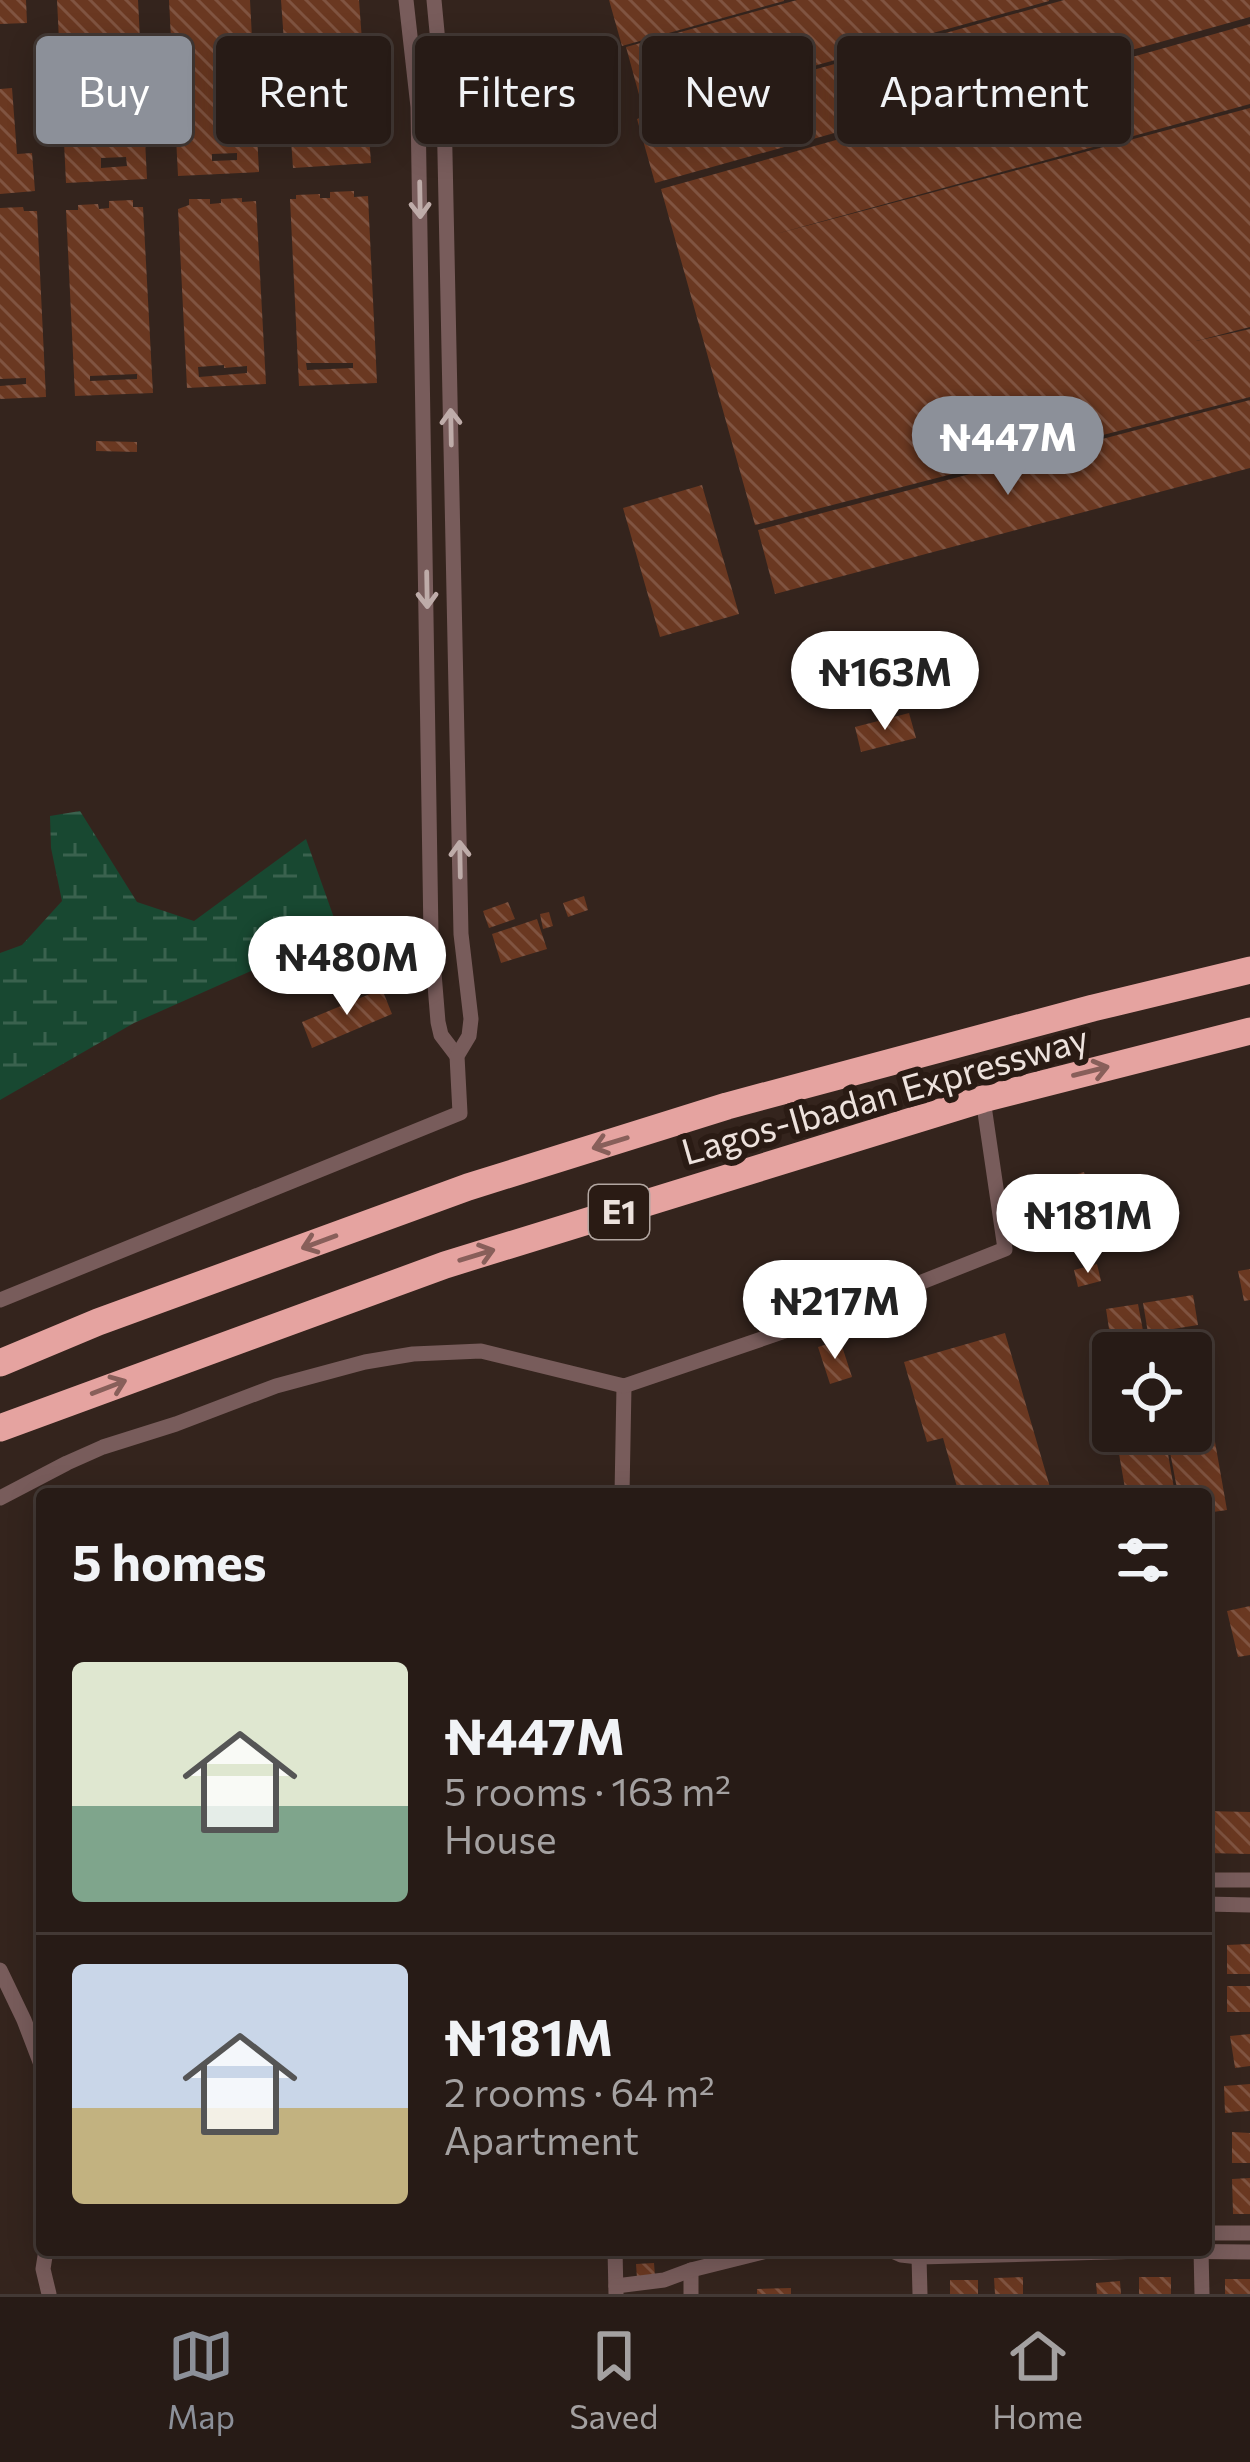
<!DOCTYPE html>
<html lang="en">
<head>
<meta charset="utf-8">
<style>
	:root { --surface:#271b16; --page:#2f241f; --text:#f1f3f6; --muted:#a4a1a1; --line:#433935; --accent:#8c9099 }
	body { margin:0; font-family:Commissioner,sans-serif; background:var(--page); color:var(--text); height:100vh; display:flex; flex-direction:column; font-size:45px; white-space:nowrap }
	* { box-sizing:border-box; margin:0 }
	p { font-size:39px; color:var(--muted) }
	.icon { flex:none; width:66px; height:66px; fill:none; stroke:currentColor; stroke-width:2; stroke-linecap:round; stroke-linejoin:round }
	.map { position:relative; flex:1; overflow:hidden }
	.panel { position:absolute; left:36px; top:1488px; width:1176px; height:768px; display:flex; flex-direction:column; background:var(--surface); border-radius:12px; box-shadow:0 6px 30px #0003,0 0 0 3px var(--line) }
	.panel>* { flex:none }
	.hud { position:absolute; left:36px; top:36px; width:1179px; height:108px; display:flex; gap:24px }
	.tools { position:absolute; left:1092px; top:1332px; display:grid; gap:24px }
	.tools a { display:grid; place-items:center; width:120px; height:120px; border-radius:12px; background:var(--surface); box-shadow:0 6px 30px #0003,0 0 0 3px var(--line); font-size:60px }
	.price { position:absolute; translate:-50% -102px; padding:0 27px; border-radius:42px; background:#fff; color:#222; font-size:39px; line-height:78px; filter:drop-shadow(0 3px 6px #0008) }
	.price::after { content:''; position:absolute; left:50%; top:72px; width:36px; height:27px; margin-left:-18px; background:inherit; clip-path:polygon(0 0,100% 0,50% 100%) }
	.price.selected { background:var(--accent); color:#fff }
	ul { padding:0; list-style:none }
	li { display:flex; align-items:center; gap:36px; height:300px; padding:0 36px }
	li+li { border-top:3px solid var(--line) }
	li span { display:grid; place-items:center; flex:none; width:336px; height:240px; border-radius:12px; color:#555 }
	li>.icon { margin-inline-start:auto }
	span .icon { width:144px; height:144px; fill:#fffc; stroke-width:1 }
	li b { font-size:51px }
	h2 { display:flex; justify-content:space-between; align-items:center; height:144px; padding:0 36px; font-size:51px }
	.tag { padding:0 42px; border-radius:12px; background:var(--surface); box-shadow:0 6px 30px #0003,0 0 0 3px var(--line); font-size:42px; line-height:108px }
	.tag.selected { background:var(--accent); color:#fff }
	.menu { display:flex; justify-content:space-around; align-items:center; height:168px; border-top:3px solid var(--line); background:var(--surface); font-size:33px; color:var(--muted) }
	.menu a { display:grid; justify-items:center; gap:6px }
	.menu .selected { color:var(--accent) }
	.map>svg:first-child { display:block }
	.wetland { fill:url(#wetland-marsh) }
	.building { fill:url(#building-back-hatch); fill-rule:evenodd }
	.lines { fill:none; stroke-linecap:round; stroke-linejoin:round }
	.minor { stroke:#785c5b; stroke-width:15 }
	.motorway { stroke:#e5a3a0; stroke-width:27 }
	.oneway { stroke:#beaca9 }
	.oneway2 { stroke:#885f5a }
	.labels { text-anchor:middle; stroke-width:12; stroke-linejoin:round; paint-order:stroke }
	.shield { fill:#2a1b14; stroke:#b2a6a1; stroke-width:3 }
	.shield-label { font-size:33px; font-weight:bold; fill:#ede2dd }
	.street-label { font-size:36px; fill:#ede2dd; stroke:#2a1b14 }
</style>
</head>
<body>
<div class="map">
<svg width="1250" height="2294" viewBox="0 0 1250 2294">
	<defs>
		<pattern id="wetland-marsh" width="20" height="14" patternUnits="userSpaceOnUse" patternTransform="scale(3)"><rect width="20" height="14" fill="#184831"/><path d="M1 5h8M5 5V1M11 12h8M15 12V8" fill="none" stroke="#3a624e"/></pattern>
		<pattern id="building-back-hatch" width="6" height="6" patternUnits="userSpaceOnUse" patternTransform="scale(3)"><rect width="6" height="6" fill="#6a3821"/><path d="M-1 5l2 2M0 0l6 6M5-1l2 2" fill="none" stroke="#805441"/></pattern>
	</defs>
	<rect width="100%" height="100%" fill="#34241d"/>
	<path class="wetland" d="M80,811L137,902L194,921L306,839L339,932L134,1023L0,1100V953L22,945L62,901L51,848L50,816Z"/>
	<g class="building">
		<path d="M0,0H26L27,23L0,24Z"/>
		<path d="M57,0H138L147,179L66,183ZM126,157L127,166L101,168V158Z"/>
		<path d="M169,0H250L259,172L178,176ZM237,153V160L212,161V154Z"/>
		<path d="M281,0H359L371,163L293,168Z"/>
		<path d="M609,0H784V1L622,46Z"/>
		<path d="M797,0H1049V1L644,113L626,47Z"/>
		<path d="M1064,0H1250V17L655,183L637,119Z"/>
		<path d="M1250,24V104L772,235L1250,108V327L1196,341L1250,329V397L755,525L661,189Z"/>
		<path d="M536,57L543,125L508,128L503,75L517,73L515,59Z"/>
		<path d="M12,88L17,154L32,153L35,191L0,194V89Z"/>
		<path d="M607,109L611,127L586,133L582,115Z"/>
		<path d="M354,191V197L368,196L377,383L299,386L290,199H296V195L320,194V198H330V192ZM306,363H353V368L307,370Z"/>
		<path d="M242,198V202L256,201L266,384L187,388L178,209L189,205V199H210V204L221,203V199ZM224,365V368L247,366V373L199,377L198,367Z"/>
		<path d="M133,200V207H143L153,393L75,396L66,210H78V205L98,204L99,209L109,208V201ZM137,374V379L90,381V376Z"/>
		<path d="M23,207L24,211H37L46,397L0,399V386L26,384V378L0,379V208Z"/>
		<path d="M1250,400V468L775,594L758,530Z"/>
		<path d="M96,441L137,442V452L96,451Z"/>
		<path d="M702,485L739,614L660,637L623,508Z"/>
		<path d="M909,713L916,738L861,752L855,727Z"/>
		<path d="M584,896L588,910L568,917L563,903Z"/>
		<path d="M508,902L515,919L489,928L483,911Z"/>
		<path d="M549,912L553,926L543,929L540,914Z"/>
		<path d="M537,919L547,949L501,963L492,934Z"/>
		<path d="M382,989L392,1014L312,1048L302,1022Z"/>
		<path d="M1084,1172L1089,1189L1075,1193L1071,1176Z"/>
		<path d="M1097,1264L1101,1281L1078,1287L1074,1270Z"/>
		<path d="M1250,1269V1300L1244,1301L1238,1271Z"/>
		<path d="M1193,1295L1198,1325L1148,1333L1143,1303Z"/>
		<path d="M1138,1304L1144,1336L1111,1342L1106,1309Z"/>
		<path d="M1005,1333L1052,1494H959L943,1438L927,1442L904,1362Z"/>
		<path d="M1196,1334L1227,1510L1206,1513V1494H1178L1166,1431H1191V1353H1152L1150,1342Z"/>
		<path d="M840,1340L852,1377L830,1384L818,1347Z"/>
		<path d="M1148,1345L1150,1353H1114V1351Z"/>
		<path d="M1113,1351V1405H1111L1101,1353Z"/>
		<path d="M1115,1431H1164L1175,1494H1126Z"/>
		<path d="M1250,1606V1655L1238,1657L1227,1611Z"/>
		<path d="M1206,1811L1250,1812V1854L1206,1853Z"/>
		<path d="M1250,1944V1974H1227V1945Z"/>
		<rect x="1227" y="1986" width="23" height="26"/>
		<path d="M1250,2034V2066L1235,2068L1230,2036Z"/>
		<path d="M1250,2084V2111L1225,2113L1224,2086Z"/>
		<path d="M1232,2132L1250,2133V2163H1232Z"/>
		<path d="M1250,2178V2214H1233L1232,2179Z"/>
		<path d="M654,2263L655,2276L637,2278L636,2264Z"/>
		<path d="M1023,2277V2294H995L994,2278Z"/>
		<rect x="1139" y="2277" width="32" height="17"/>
		<rect x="1225" y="2279" width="25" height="15"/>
		<rect x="950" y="2280" width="28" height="14"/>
		<path d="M1120,2281L1121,2294H1097L1096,2283Z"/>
		<path d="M791,2288V2294H757V2289Z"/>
	</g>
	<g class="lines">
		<g class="minor">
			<path d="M406,0L418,107L431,936L438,1022L441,1035L457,1056"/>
			<path d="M0,1300L460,1113L457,1056L469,1036L471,1019L461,934L444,106L434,0"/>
			<path d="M622,1494L624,1386"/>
			<path d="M0,1498L67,1463L103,1447L176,1424L276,1386L365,1362L413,1354L481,1351L624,1386L879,1299L1005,1249L983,1099"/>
			<path d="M1206,1880H1250"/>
			<path d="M1206,1904L1250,1905"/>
			<path d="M0,1970L24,2020L42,2067"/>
			<path d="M1206,2233H1250"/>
			<path d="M46,2250L43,2269L49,2294"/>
			<path d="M615,2250L616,2294"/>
			<path d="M890,2250L901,2255L919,2257L1146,2251L1250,2252"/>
			<path d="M1201,2250L1202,2294"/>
			<path d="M919,2257L920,2294"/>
			<path d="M691,2270V2294"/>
			<path d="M616,2286L664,2280L691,2270L767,2251L813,2250"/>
		</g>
		<g class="motorway">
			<path d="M0,1363L98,1322L468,1187L727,1106L1093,1008L1250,970"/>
			<path d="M0,1428L445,1265L983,1099L1250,1031"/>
		</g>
	</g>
	<defs><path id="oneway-shaft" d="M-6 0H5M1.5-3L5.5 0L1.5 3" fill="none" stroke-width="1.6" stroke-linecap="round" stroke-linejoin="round" transform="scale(3)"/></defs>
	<g class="oneway">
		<use href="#oneway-shaft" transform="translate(420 200) rotate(89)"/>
		<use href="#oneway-shaft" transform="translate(451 427) rotate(-91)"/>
		<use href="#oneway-shaft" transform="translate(427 590) rotate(89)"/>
		<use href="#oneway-shaft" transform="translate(460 859) rotate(-91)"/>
	</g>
	<g class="oneway2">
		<use href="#oneway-shaft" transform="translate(1091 1071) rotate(-14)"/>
		<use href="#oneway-shaft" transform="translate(610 1143) rotate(163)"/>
		<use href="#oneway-shaft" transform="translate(319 1242) rotate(160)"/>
		<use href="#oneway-shaft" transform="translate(477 1255) rotate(-17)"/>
		<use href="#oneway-shaft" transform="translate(109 1387) rotate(-21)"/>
	</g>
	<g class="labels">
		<rect class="shield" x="589" y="1185" width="60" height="54" rx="9"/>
		<g class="shield-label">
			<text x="619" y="1224">E1</text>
		</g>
		<g class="street-label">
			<text transform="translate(885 1095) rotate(-16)" y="13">Lagos-Ibadan Expressway</text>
		</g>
	</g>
</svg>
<div class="tools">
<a><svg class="icon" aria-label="locate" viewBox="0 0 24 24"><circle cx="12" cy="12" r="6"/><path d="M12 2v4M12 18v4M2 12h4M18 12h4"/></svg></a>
</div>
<b class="price selected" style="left:1008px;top:498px">₦447M</b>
<b class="price" style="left:885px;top:733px">₦163M</b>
<b class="price" style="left:347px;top:1018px">₦480M</b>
<b class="price" style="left:1088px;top:1276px">₦181M</b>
<b class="price" style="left:835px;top:1362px">₦217M</b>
<div class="hud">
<a class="tag selected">Buy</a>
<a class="tag">Rent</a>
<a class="tag">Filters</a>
<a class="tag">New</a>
<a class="tag">Apartment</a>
</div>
<section class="panel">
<h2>5 homes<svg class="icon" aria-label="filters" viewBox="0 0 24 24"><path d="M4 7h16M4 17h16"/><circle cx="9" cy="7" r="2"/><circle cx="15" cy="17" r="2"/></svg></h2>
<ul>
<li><span style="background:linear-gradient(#dfe7d0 60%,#7fa58c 0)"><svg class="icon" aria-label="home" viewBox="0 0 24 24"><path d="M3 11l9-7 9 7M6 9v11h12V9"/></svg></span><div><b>₦447M</b><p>5 rooms · 163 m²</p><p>House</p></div></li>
<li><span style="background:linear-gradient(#c9d6e8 60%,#c2b280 0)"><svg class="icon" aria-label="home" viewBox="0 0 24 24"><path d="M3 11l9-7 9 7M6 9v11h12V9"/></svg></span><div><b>₦181M</b><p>2 rooms · 64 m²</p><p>Apartment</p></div></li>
</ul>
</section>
</div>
<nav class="menu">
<a class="selected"><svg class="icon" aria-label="map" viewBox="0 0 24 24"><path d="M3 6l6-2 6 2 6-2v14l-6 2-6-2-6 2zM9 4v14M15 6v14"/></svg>Map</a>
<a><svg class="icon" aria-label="saved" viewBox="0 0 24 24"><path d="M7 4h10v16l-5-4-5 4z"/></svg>Saved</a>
<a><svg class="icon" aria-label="home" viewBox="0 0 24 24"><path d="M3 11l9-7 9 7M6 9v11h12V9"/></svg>Home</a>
</nav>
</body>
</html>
